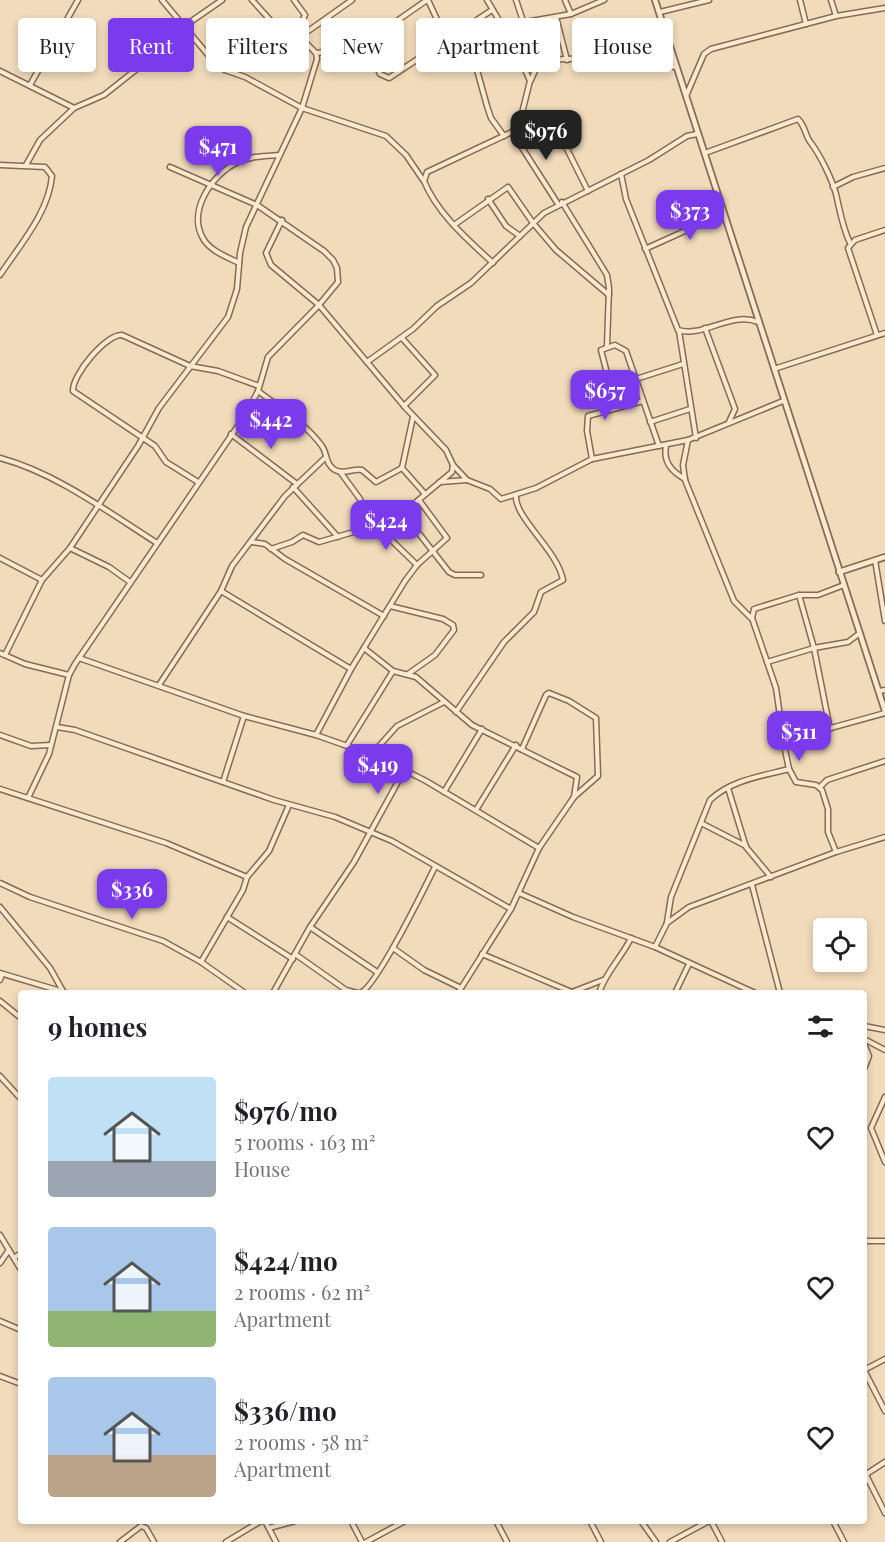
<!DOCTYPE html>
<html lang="en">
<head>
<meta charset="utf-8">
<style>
	:root { --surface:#fff; --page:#f2f2f2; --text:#202124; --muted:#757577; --accent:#7c3aed }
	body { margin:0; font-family:"Playfair Display",serif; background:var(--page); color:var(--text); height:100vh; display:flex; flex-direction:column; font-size:22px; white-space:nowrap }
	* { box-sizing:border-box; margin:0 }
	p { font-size:20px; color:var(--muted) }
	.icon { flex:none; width:33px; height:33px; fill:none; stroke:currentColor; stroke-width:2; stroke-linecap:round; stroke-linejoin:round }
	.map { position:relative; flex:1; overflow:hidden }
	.sheet { position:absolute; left:18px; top:990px; width:849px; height:534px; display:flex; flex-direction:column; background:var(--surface); border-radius:6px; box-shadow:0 3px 9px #0003 }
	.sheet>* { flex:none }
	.hud { position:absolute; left:18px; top:18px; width:849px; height:54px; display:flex; gap:12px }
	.fabs { position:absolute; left:813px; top:918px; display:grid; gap:12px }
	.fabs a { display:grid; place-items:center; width:54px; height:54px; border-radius:6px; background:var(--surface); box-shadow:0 3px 9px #0003; font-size:30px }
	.price { position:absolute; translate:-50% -51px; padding:0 14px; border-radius:12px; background:var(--accent); color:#fff; font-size:20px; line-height:39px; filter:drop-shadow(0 2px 3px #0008) }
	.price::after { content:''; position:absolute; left:50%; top:36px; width:18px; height:14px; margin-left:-9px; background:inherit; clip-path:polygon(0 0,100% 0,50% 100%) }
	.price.active { background:#222; color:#fff }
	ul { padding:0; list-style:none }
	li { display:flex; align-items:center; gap:18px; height:150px; padding:0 30px }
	li span { display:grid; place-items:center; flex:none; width:168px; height:120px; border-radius:6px; color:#555 }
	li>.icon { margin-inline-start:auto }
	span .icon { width:72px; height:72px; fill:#fffc; stroke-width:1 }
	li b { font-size:26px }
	h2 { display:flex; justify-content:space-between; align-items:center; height:72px; padding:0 30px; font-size:26px }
	.tag { padding:0 21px; border-radius:6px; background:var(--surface); box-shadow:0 3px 9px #0003; font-size:21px; line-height:54px }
	.tag.active { background:var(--accent); color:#fff }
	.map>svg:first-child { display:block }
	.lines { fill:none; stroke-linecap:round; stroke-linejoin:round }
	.minor-casing { stroke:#886a54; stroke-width:7 }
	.tertiary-casing { stroke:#886a54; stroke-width:8 }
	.minor { stroke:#fbe9cf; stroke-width:4 }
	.tertiary { stroke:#fbe9cf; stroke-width:4.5 }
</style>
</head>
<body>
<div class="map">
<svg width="885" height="1542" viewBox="0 0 885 1542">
	<rect width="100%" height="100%" fill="#f0dbbb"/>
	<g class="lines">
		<defs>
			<g id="minor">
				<path d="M162,0L209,56L225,70L245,77L302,108L386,136L406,155L423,180"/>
				<path d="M252,0L272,22L304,41"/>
				<path d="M294,0L305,15L295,37"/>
				<path d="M428,0L446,39"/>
				<path d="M487,0L516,49L530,81L520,121L512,132L427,172L424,181C437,213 467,239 493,263"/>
				<path d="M516,0L523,21"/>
				<path d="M565,0L571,14"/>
				<path d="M800,0L806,24"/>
				<path d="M831,0L836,16"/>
				<path d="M660,12L709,0"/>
				<path d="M556,17L567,60"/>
				<path d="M502,26L571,14L604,0"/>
				<path d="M183,27L222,0"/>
				<path d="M465,27L487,106L491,118L504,136"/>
				<path d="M358,48L374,61L380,74L389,78L492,10"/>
				<path d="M316,53L358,48L427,0"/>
				<path d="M0,71L74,108"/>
				<path d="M531,80C534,73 537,64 545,62C572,53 644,66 676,67"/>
				<path d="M30,85L78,0"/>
				<path d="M686,96L704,54L711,49L836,16L885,8"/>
				<path d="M556,127L588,191"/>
				<path d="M512,132L558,204"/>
				<path d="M705,153L798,119C806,127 805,136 811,143C820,155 832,179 836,194C840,211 842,226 850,243"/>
				<path d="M0,165L45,167L52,176C49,212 20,245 0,275"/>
				<path d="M26,165L40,140L74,108L104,95L147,61L135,49"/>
				<path d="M621,174L626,199L678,330C703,338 731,311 758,322"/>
				<path d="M833,187L853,177L885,168"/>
				<path d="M488,199L506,226L520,236"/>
				<path d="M562,202L607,275L609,288L607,346"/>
				<path d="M454,225L508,187L533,223L556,250L609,295"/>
				<path d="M645,249L687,230L722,209"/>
				<path d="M239,263C227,257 211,251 204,240C186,212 212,174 238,162C251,156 265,156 279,155"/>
				<path d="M705,328L735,409L729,422"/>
				<path d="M679,331L696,438"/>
				<path d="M877,335L848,248L855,240L885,230"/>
				<path d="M402,338L435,375L404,406"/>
				<path d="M367,362L413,329L437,306L471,283L544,213L649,160L687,136L697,134"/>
				<path d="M774,369L885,333"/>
				<path d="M636,379L683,364"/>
				<path d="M258,391C279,407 306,424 322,446C328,455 325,464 335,470C344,475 353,468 362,470L376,482L402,468L425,494"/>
				<path d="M616,408L601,350L615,345L626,351L659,446"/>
				<path d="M650,422L690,409"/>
				<path d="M231,434L297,484"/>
				<path d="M688,440L683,465L685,480L734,601L751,618"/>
				<path d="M666,445C663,462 671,471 685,479"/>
				<path d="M0,458C56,473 108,512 157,543"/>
				<path d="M592,459L587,431L588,416L643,401"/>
				<path d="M453,465L467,480L490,489L501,499L536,488L592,459L688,440L783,401"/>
				<path d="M402,468L413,417"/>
				<path d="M341,473L360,499L370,528"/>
				<path d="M198,482L166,462L155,446L73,391C72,375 106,334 122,335L190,366L218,371L259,386"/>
				<path d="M440,482L467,480"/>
				<path d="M293,487L338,537"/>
				<path d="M403,513L449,572L455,575H481"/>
				<path d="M385,523L388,537L417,565"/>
				<path d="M252,542L265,544L285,559L384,616"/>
				<path d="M70,548L109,567L130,582"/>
				<path d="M271,549L292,542L303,535L319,542L385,523L403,513L452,472L453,465L446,450L404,406L319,305L271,265L266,253L282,220"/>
				<path d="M0,558L42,580"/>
				<path d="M875,560L885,621"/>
				<path d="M221,591L351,669"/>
				<path d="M799,595L814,648L830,729"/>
				<path d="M390,606L443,619L453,625L454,630L435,655L408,674"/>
				<path d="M364,648L393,671L416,677L472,725L577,777L574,797L539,848L511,909L458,993"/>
				<path d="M0,653L25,664L69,675"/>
				<path d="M5,655L42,580L70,548L138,446L159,408L228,317L237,289L240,253L246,227L302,108L317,59L316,53L304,41V34L352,0"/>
				<path d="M79,658L244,716L316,735L381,758L426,781L539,848"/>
				<path d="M767,662L814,648L848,642L860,633"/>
				<path d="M159,685L221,591L232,566L285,496L325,458"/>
				<path d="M879,691L885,690"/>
				<path d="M456,712L504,642L534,612L541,592L563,580C557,549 514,518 516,495"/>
				<path d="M57,727L75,730L274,800L335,817L392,841L511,909"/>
				<path d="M0,735L31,746L51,745"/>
				<path d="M316,735L351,669L405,581L417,565L447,538L419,500"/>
				<path d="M784,744L776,688L752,618L754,609L799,595H818L844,585"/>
				<path d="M347,745L393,671"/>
				<path d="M522,749L546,695L549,693L569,701L596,718L598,776L574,797"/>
				<path d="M371,755L397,726L444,702"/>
				<path d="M223,782L244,716"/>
				<path d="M820,787L827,780L885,761"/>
				<path d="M728,788L746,847L771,877"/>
				<path d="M0,789L166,843L247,877L269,851L289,805"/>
				<path d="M444,792L482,729"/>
				<path d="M28,798L49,754L69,675L75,664L246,414L258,391L268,357L319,305L338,282L337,268L333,260L324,251L257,205L170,167"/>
				<path d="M476,810L516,745"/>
				<path d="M701,823L746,846"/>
				<path d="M836,852L828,832V809L822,790L816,785L796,782L789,769L784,745L791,739L885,713"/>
				<path d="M0,883L30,897L163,941L201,962L245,993"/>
				<path d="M752,885L780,993"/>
				<path d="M519,893L573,917L655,947L755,993"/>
				<path d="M0,907L50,968L64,993"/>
				<path d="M227,917L293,959"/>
				<path d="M667,922L671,897L710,800C731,780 762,776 789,769"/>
				<path d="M310,927L377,972"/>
				<path d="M655,947L667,923L689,907L836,852L885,837"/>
				<path d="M393,948L424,970L461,988"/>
				<path d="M295,954L346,990L357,993"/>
				<path d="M482,954L574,993"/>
				<path d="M201,962L243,890L247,877"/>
				<path d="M0,973L64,992"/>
				<path d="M0,980L2,974"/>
				<path d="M572,992L603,980"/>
				<path d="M273,993L310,927L354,862L405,769"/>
				<path d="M360,993C376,988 425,887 435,867"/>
				<path d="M599,993C605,973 622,957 631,938"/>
				<path d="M675,993L689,964"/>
				<path d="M0,1001L21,1018"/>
				<path d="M864,1026L885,1030"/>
				<path d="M864,1039L885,1050"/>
				<path d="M864,1044L869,1056L864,1069"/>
				<path d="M0,1076L21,1099"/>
				<path d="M885,1097L871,1128L885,1162"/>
				<path d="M0,1235L21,1270"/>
				<path d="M864,1241H885"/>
				<path d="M14,1258L21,1253"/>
				<path d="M0,1263L9,1250"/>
				<path d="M0,1321L21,1330"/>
				<path d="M864,1370L885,1411"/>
				<path d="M864,1370L885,1359"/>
				<path d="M0,1376L21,1384"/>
				<path d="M864,1471L885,1513"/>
				<path d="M865,1475L885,1462"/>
				<path d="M265,1521L276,1542"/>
				<path d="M351,1521L362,1542"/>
				<path d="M496,1521L507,1542"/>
				<path d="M590,1521L601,1542"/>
				<path d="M641,1521L656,1542"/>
				<path d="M711,1521L722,1542"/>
				<path d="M833,1521L844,1542"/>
				<path d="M269,1528L295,1521"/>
				<path d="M120,1542L141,1526L146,1528L154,1542"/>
				<path d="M226,1542L261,1521"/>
				<path d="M366,1542L405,1521"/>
				<path d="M670,1542L709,1521"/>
			</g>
			<g id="tertiary">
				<path d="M655,0L885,711"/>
				<path d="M839,572L885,557"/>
			</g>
		</defs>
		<use href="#minor" class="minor-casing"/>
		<use href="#tertiary" class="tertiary-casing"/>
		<use href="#minor" class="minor"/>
		<use href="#tertiary" class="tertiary"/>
	</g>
</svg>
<div class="fabs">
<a><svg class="icon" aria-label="locate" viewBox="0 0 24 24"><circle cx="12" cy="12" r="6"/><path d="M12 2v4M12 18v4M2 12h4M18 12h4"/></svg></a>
</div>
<b class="price active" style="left:546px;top:161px">$976</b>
<b class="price" style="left:218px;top:177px">$471</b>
<b class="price" style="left:690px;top:241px">$373</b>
<b class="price" style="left:605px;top:421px">$657</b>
<b class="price" style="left:271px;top:450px">$442</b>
<b class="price" style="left:386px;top:551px">$424</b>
<b class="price" style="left:799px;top:762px">$511</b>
<b class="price" style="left:378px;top:795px">$419</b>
<b class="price" style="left:132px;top:920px">$336</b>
<div class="hud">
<a class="tag">Buy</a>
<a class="tag active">Rent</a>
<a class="tag">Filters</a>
<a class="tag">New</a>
<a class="tag">Apartment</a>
<a class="tag">House</a>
</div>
<section class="sheet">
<h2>9 homes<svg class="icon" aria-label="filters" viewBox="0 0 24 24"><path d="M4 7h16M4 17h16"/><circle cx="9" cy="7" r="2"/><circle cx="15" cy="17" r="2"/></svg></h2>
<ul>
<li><span style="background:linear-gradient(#bfe0f5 70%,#9aa5b1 0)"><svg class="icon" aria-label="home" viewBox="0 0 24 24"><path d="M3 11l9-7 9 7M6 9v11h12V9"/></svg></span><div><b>$976/mo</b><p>5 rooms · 163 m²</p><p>House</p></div><svg class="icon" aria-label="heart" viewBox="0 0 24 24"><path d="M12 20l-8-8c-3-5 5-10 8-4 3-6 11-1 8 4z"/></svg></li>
<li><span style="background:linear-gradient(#a9c7e8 70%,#8fb573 0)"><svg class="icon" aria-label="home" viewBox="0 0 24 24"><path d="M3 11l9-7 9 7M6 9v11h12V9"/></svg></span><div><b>$424/mo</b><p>2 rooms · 62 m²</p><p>Apartment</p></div><svg class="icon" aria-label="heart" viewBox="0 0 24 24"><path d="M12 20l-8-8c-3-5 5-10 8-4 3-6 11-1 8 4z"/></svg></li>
<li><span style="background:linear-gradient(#a9c7e8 65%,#b9a48a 0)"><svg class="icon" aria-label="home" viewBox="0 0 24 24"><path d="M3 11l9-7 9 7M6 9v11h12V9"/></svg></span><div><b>$336/mo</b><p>2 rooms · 58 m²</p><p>Apartment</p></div><svg class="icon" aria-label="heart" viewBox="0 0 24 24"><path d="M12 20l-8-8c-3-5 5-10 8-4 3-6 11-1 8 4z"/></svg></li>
</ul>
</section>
</div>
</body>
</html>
